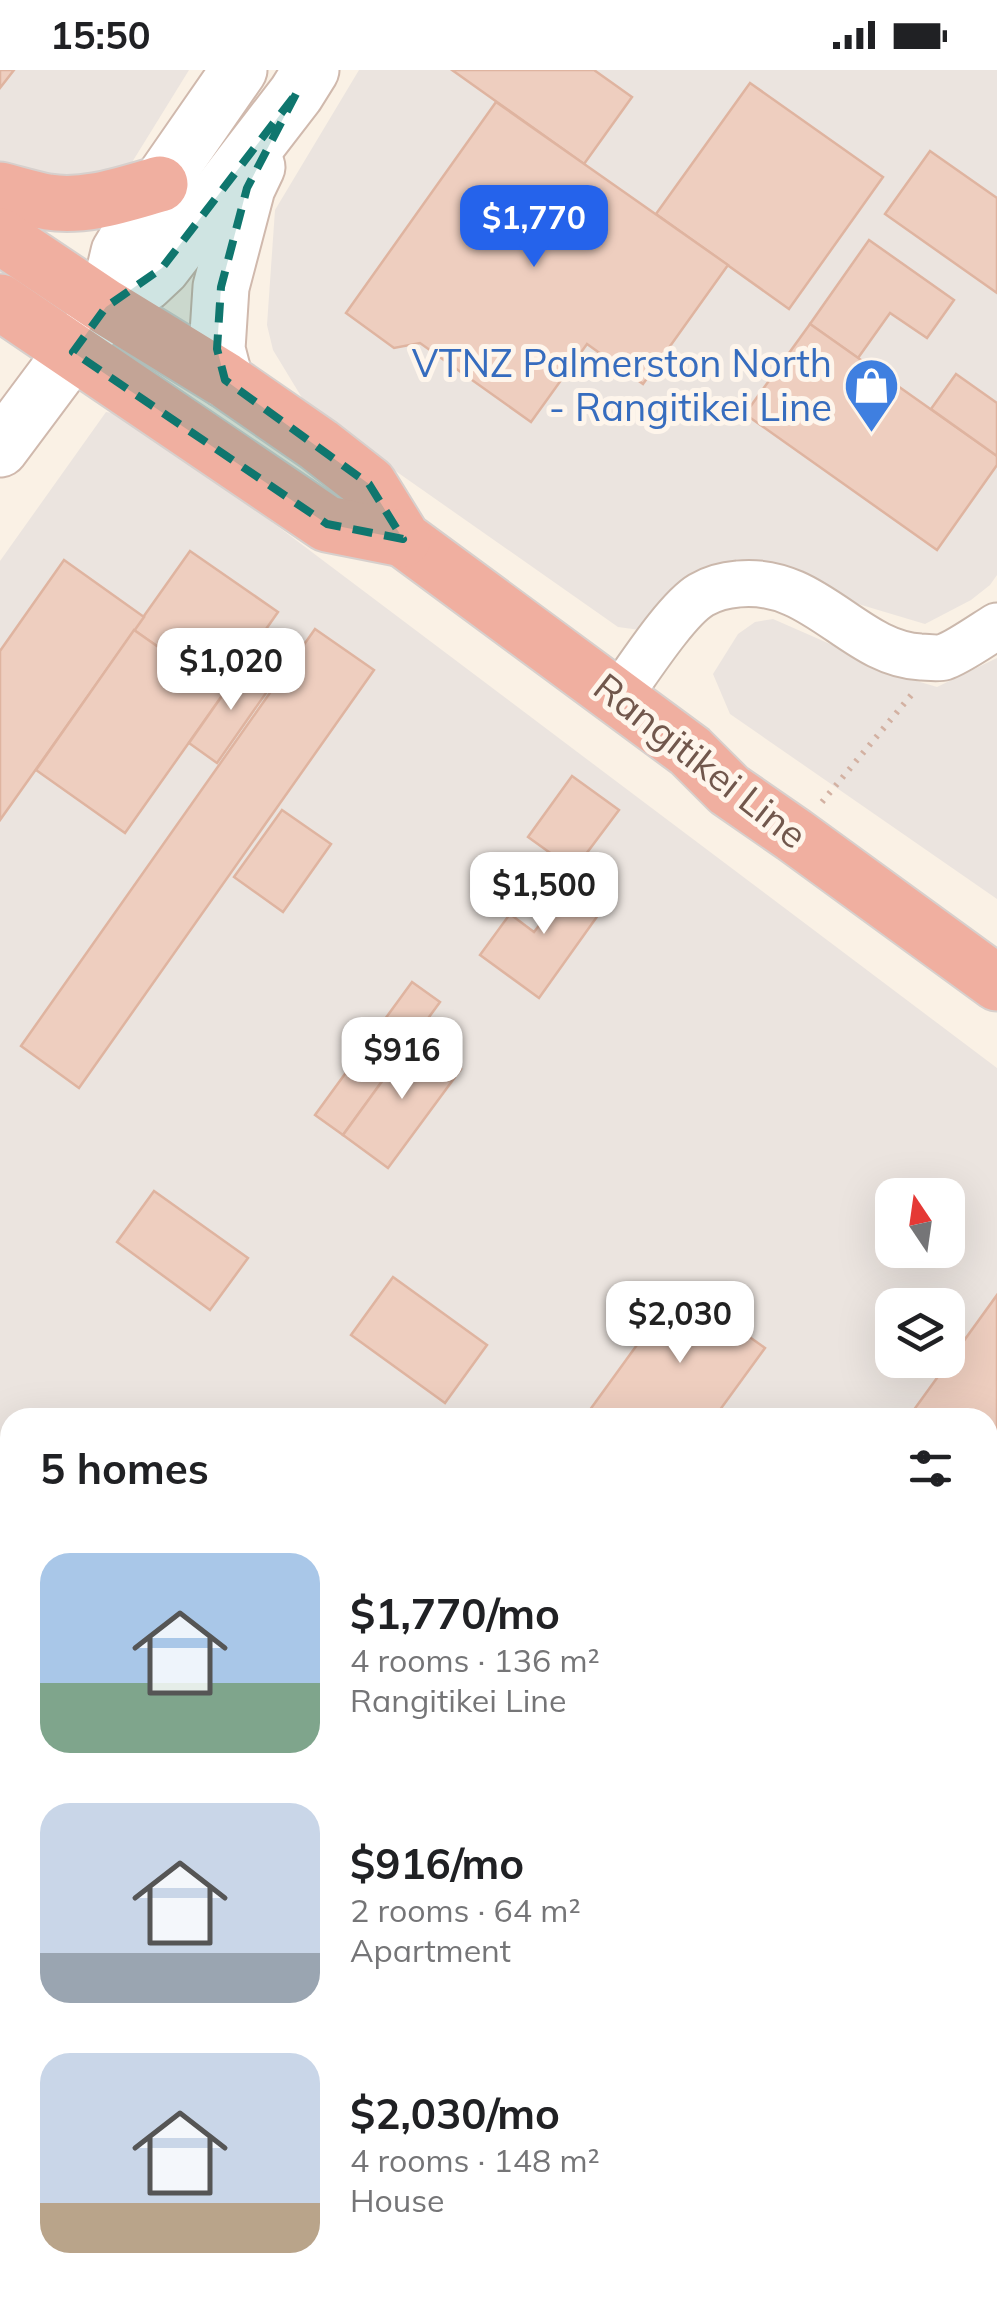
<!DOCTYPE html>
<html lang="en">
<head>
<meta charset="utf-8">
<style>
	:root { --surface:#fff; --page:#f2f2f2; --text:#202124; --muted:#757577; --accent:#2563eb }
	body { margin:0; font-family:Mulish,sans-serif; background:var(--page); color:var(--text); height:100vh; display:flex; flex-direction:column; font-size:38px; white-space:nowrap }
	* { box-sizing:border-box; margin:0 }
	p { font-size:32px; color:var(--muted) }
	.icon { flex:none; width:55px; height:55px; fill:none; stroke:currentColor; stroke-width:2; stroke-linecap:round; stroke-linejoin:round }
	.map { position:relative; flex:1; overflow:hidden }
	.side { position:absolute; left:0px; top:1338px; width:998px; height:892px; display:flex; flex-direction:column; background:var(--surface); border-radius:30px 30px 0 0; box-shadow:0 10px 40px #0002 }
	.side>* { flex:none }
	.needle { width:65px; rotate:347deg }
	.fabs { position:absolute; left:875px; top:1108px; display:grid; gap:20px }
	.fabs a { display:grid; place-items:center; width:90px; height:90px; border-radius:20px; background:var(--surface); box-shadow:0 10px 40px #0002; font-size:50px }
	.price { position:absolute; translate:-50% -85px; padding:0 22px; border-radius:20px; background:#fff; color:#222; font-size:32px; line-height:65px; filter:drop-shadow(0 2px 5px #0008) }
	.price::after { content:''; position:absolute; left:50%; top:60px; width:30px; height:22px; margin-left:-15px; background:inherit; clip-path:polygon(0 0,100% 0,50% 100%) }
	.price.active { background:var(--accent); color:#fff }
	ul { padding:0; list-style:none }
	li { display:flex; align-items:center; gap:30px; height:250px; padding:0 40px }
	li span { display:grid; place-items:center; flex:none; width:280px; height:200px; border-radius:30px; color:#555 }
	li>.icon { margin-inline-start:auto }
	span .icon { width:120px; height:120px; fill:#fffc; stroke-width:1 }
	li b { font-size:42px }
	h2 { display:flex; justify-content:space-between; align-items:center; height:120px; padding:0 40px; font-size:42px }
	.status { display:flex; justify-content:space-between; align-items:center; height:70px; padding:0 50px; background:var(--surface); direction:ltr }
	.status svg { height:28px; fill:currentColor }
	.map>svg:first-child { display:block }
	.industrial { fill:#ebe4df; fill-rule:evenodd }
	.green { fill:#d5e7c5 }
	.building { fill:#eecebf; stroke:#dfb4a0; stroke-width:2.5 }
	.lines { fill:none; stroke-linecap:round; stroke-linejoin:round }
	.lane-casing { stroke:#cbb8ac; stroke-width:26 }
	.street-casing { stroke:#cbb8ac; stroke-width:49 }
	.secondary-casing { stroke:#d0b9ad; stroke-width:59 }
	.highway-casing { stroke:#d7d0cd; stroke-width:59 }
	.path { stroke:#d3b1a2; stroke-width:6; stroke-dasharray:2.5 8; stroke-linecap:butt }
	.lane { stroke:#fff; stroke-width:22 }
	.street { stroke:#fff; stroke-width:45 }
	.secondary { stroke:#fff; stroke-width:55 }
	.highway { stroke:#f0afa0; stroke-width:55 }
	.rail { stroke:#b3a4c3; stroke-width:8; stroke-dasharray:15 10; stroke-linecap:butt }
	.marked { fill:#0f766e; fill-opacity:0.2; stroke:#0f766e; stroke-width:8; stroke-dasharray:20 12; stroke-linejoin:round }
	.labels { text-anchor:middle; stroke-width:10; stroke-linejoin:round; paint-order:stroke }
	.shop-label { font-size:38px; fill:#366cbe; stroke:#fef5eb; text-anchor:end }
	.street-label { font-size:38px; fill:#71574c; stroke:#fef5eb }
</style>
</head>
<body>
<div class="status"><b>15:50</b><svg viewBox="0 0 49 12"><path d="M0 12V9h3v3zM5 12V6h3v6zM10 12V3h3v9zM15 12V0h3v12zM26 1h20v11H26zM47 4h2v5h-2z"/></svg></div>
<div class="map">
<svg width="997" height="2229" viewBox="0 0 997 2229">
	<rect width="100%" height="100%" fill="#faf1e5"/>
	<g class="industrial">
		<path d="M0,0H189L126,102L21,115L0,104Z"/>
		<path d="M359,0H997V505L990,515L971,530L925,554L744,500L640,560L618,557L310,341L273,280L267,255L275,140Z"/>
		<path d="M106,342L131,346L997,998V1547L988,1556V1348H10V2220H273L263,2229H0V491ZM892,1125H948V1180H892ZM892,1235H948V1290H892Z"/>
		<path d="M773,549L910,609L937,617L997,588V829L730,644L713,604L738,564L755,552Z"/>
		<path d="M997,1785V2175L988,2184V1794Z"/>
		<path d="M557,2220H949L940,2229H547Z"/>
	</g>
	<path class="green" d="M997,2175V2229H940L949,2220H988V2184Z"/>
	<g class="building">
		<path d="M0,0H14L0,18Z"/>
		<path d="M452,0H594L632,27L584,94Z"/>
		<path d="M750,13L883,107L789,239L656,144Z"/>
		<path d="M496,32L728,195L643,314L587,274L531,352L420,273L394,278L346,243Z"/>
		<path d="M930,81L997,128V223L885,144Z"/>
		<path d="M869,170L954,230L927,268L890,243L858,288L810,254Z"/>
		<path d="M810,254L997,386V395L937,480L745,344Z"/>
		<path d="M956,304L997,333V386L931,339Z"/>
		<path d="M190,481L278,542L222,622L134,560Z"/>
		<path d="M64,490L144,547L0,750V581Z"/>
		<path d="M315,559L374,600L79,1018L21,976Z"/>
		<path d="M134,560L224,623L125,763L36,700Z"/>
		<path d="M245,593L273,613L217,693L189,673Z"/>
		<path d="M572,706L619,740L574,800L528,767Z"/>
		<path d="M282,740L331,774L283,842L234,807Z"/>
		<path d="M564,804L606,834L539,928L480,885L510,844L534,862L541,853L533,846Z"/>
		<path d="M412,912L440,932L343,1065L315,1045Z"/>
		<path d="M415,966L461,999L388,1098L343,1065Z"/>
		<path d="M154,1121L248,1188L210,1240L117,1172Z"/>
		<path d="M393,1207L487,1275L445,1333L351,1265Z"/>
		<path d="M679,1217L765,1278L714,1348H584Z"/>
		<path d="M997,1225V1506L988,1519V1348H908Z"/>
		<path d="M10,1562V1959L0,1973V1576Z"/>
		<path d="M997,2018V2104L988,2112V2027Z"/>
		<path d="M0,2202L10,2209L0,2222Z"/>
	</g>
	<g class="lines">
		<defs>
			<g id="lane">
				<path d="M988,1967L997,1958"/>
				<path d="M988,2159L997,2150"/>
				<path d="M760,2229L764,2220"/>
				<path d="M913,2229L922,2220"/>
			</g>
			<path id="street" d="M619,626C638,600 676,540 701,525C713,518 725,515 738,514C815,506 854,584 921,587C927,587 937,589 944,587C957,583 984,564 997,556"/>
			<g id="secondary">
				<path d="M106,237L119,182L160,114L239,0"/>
				<path d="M225,310L217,279L221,217L247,118L257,97"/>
				<path d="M0,379L106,237L146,213L162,198L296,24L311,0"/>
			</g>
			<g id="highway">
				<path d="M0,120C16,124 32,129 48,132C86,138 124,124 160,114"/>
				<path d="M0,166L106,237L225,310L319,375L369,414L403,469L690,681L729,720L794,765L997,913"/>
				<path d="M0,232L327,454L403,469"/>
			</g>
		</defs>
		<use href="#lane" class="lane-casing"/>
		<use href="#street" class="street-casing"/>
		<use href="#secondary" class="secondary-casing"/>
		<use href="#highway" class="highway-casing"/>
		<path class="path" d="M822,732L913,623"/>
		<use href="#lane" class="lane"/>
		<use href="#street" class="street"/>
		<use href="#secondary" class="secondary"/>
		<use href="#highway" class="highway"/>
		<g class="rail">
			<path d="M988,1710L997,1701"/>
			<path d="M471,2229L479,2220"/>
		</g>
	</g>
	<path class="marked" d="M296,24L247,118L221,217L217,279L225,310L369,414L403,469L327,454L73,282L106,237L162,198Z"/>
	<defs>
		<symbol id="shop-pin" viewBox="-11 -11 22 30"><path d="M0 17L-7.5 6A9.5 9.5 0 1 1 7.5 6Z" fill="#3f7fe0" stroke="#fef5eb"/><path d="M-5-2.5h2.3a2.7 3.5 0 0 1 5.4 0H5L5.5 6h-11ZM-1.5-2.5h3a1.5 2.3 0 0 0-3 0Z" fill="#fff"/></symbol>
	</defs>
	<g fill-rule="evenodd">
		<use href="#shop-pin" x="840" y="284" width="63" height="86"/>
	</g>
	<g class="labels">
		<g class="shop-label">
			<text x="832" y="307">VTNZ Palmerston North<tspan x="832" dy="44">- Rangitikei Line</tspan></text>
		</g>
		<g class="street-label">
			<text transform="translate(700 691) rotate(38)" y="13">Rangitikei Line</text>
		</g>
	</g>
</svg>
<div class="fabs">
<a><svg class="needle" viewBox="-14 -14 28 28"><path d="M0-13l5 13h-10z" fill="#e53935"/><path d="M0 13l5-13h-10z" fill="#757577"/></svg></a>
<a><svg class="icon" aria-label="layers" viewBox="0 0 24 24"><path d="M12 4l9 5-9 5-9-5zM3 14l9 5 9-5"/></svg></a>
</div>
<b class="price active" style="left:534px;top:200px">$1,770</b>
<b class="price" style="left:231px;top:643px">$1,020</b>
<b class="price" style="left:544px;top:867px">$1,500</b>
<b class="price" style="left:402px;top:1032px">$916</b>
<b class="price" style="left:680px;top:1296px">$2,030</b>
<section class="side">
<h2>5 homes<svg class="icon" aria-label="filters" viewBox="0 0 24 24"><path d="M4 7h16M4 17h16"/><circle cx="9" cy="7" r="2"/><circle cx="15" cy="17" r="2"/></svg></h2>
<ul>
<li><span style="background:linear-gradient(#a9c7e8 65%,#7fa58c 0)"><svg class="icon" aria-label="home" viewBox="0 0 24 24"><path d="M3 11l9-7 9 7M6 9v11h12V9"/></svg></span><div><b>$1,770/mo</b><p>4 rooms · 136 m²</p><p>Rangitikei Line</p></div></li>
<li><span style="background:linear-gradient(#c9d6e8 75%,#9aa5b1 0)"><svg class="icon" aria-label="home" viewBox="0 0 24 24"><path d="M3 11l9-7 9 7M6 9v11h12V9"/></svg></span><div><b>$916/mo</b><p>2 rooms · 64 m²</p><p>Apartment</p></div></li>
<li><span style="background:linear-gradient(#c9d6e8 75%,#b9a48a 0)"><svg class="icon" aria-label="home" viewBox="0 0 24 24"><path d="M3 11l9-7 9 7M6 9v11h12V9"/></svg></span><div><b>$2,030/mo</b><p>4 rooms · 148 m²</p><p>House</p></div></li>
</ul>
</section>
</div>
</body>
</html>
